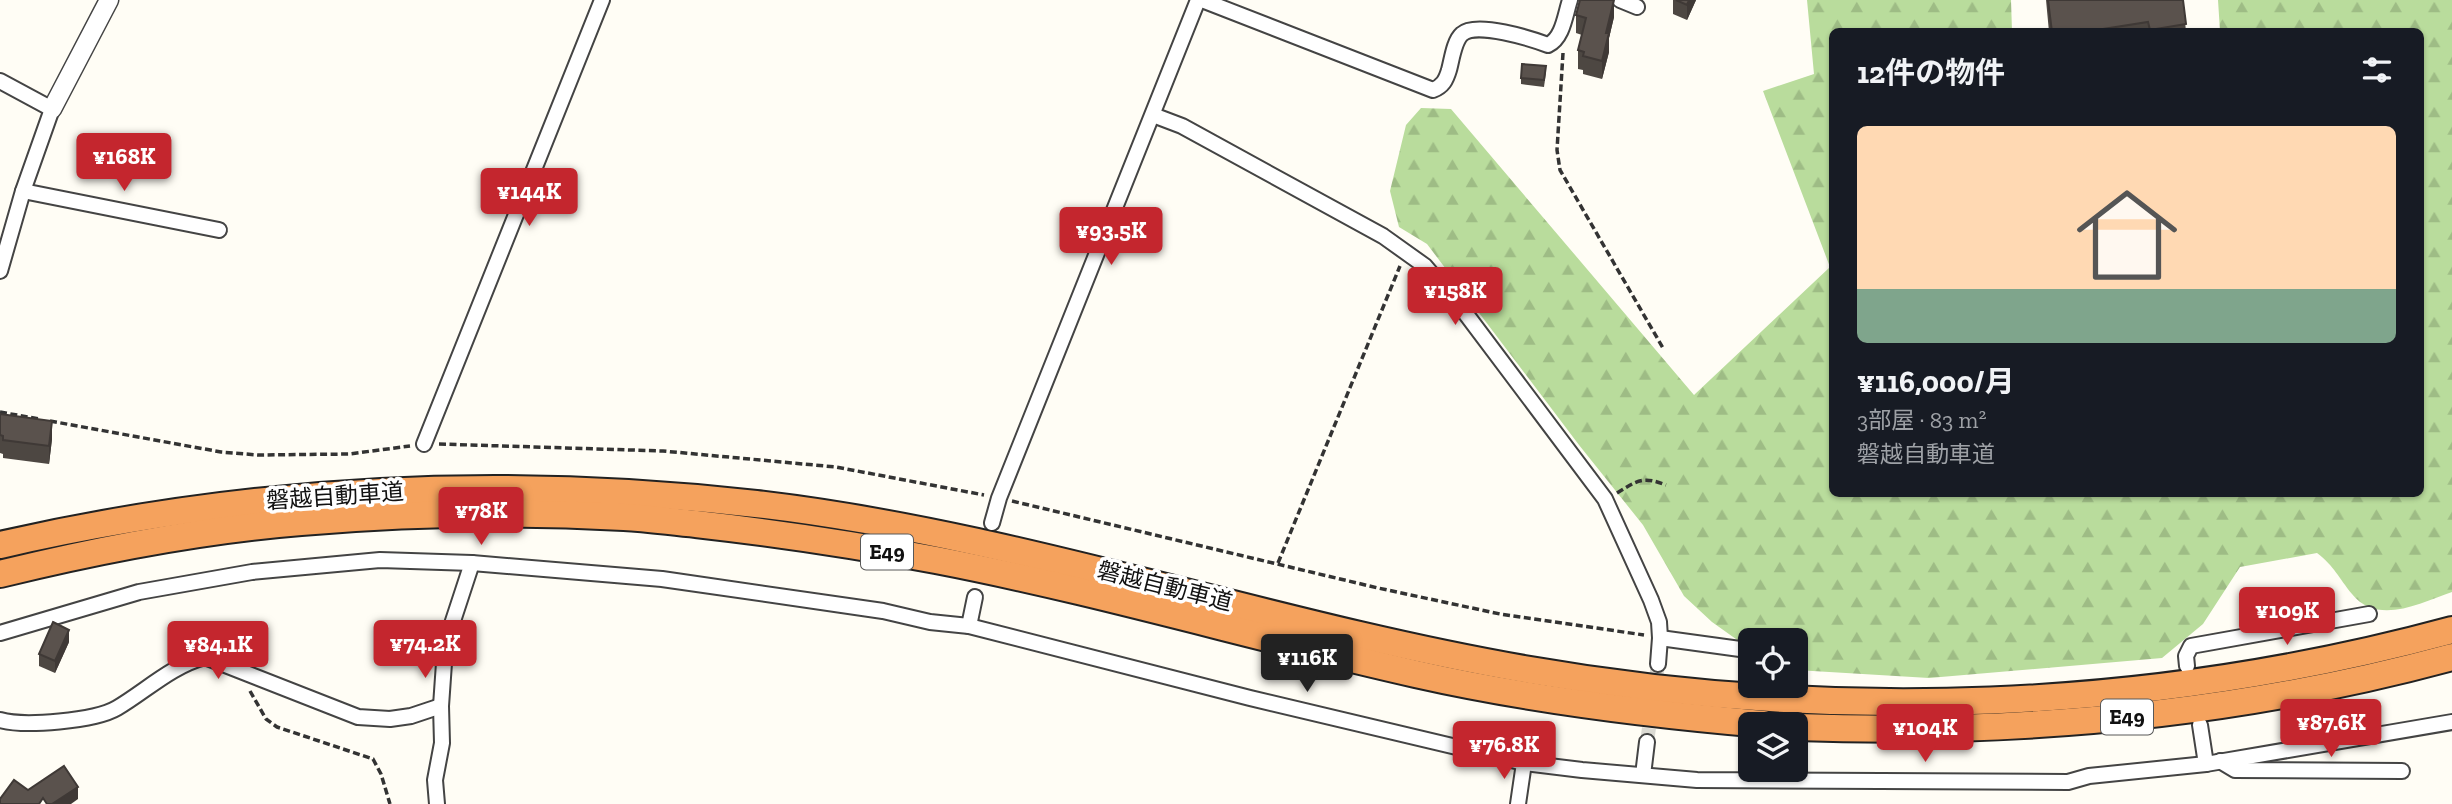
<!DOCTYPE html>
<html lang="ja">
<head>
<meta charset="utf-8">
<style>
	:root { --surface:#171b24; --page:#242831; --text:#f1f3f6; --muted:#9ea1a6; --line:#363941; --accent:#c4262e }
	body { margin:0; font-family:"Zilla Slab","Noto Sans JP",serif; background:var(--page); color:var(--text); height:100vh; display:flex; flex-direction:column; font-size:26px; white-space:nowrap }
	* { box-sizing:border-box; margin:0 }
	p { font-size:23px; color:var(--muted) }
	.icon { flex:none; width:38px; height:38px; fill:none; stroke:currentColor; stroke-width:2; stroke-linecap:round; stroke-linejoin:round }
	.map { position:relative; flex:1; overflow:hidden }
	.drawer { position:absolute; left:1829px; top:28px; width:595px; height:469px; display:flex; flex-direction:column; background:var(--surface); border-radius:10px; box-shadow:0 2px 5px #0004 }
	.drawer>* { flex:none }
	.buttons { position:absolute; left:1738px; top:628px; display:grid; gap:14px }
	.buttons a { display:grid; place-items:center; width:70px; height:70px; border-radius:10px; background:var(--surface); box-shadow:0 2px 5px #0004; font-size:35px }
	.price { position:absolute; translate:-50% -60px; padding:0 16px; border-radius:7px; background:var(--accent); color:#fff; font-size:23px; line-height:46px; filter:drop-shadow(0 2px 4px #0008) }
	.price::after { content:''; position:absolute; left:50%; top:42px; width:21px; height:16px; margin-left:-10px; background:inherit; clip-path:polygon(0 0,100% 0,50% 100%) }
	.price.on { background:#222; color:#fff }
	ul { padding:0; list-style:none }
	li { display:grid; align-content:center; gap:14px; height:371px; padding:0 28px }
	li+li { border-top:2px solid var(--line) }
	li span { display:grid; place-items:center; height:217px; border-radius:10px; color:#555 }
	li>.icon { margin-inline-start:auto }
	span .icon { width:126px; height:126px; fill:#fffc; stroke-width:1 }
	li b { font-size:30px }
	h2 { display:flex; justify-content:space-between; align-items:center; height:84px; padding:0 28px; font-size:30px }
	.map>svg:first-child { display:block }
	.forest { fill:url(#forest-firs) }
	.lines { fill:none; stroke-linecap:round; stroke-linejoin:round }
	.minor-tunnel { stroke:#dbdad3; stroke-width:14; stroke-dasharray:14 7; stroke-linecap:butt }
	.minor-casing { stroke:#444; stroke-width:18 }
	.tertiary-casing { stroke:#444; stroke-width:21 }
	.motorway-casing { stroke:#222; stroke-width:30 }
	.path { stroke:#333; stroke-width:3.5; stroke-dasharray:7 3.5; stroke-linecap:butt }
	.minor { stroke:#fff; stroke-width:14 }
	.tertiary { stroke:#fff; stroke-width:18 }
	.motorway { stroke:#f5a25d; stroke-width:26 }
	.wall { fill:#4d4742 }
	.shaded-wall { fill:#3f3936 }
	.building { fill:#5a524d; stroke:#3f3936; stroke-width:2 }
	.labels { text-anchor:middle; stroke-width:7; stroke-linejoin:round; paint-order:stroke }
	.shield { fill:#fff; stroke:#585858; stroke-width:2 }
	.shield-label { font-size:21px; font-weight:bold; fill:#111 }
	.street-label { font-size:23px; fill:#111; stroke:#fff }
</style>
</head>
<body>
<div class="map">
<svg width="2452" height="804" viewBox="0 0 2452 804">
	<defs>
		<pattern id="forest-firs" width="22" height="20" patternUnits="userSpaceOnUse" patternTransform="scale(1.75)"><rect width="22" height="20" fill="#b9dc9c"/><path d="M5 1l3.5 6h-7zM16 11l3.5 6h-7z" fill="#9ebc85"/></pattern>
	</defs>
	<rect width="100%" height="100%" fill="#fffdf5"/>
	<path class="forest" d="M1807,0H2011L2012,31L1832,32V494H2420V32L2220,31L2218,0H2452V592C2420,603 2378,626 2352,594C2338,577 2335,567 2317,553L2240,567L2203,624L2162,658L1929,678L1796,670V640H1750V649L1712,622L1684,596L1643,525L1579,445L1427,244L1399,227L1390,191L1406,125L1421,108L1451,109L1694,395L1830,267L1763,91L1814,74Z"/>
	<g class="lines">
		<path class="minor-tunnel" d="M1647,742L1658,664"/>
		<defs>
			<g id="minor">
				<path d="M1202,0L1433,90C1443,86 1446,80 1449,70C1452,59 1454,41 1462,34C1476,21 1532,39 1548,45C1563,38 1565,15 1570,0"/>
				<path d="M1620,0L1637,7"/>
				<path d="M0,81L52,109L23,191L0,271"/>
				<path d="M1153,115L1182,126L1383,236L1425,266L1466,314L1605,499L1651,600L1659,622L1660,638L1658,664"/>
				<path d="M23,191L219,230"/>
				<path d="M424,444L602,0"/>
				<path d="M992,523L999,498L1198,0"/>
				<path d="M969,626L975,597"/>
				<path d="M0,633L139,592L252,572L380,560L472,563L662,579L883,611L930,622L969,626L1250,698L1524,763L1582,770L1697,780L2068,782L2089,776L2206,764L2452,722"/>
				<path d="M1660,638L1740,649"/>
				<path d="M2187,666L2186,656L2191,646L2369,614"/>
				<path d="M0,720C24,727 95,721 117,708C146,691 171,666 205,657L358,717L390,719L411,716L441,706"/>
				<path d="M2200,725L2206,764"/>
				<path d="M2220,761L2235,770L2402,771"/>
				<path d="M1643,775L1647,742"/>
				<path d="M437,804L435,780L442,743L441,706L444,663L452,624L472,563"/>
				<path d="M1518,804L1524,763"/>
			</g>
			<path id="tertiary" d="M52,109L109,0"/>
			<g id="motorway">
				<path d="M0,545C248,488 503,475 756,504C1017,534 1266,624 1524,669C1832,723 2150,712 2452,630"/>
				<path d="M0,574C98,550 200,530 301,522C408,513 517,511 624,517C648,518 672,522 696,524C776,533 856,545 936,560C1097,591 1256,638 1416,674C1531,700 1646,714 1763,724"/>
				<path d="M1796,727C2016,735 2239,715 2452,657"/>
			</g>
		</defs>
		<use href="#minor" class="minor-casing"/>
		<use href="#tertiary" class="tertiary-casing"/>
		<use href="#motorway" class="motorway-casing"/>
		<g class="path">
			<path d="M1563,53L1557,150L1560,170L1663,348"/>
			<path d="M0,412L39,419"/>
			<path d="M50,421L221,452L258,455L349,454L410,446"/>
			<path d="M439,444L663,451L836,467L984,495"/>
			<path d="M1617,493C1638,480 1643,476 1666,485"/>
			<path d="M1012,501L1378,588L1500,614L1644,635"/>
			<path d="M1278,563L1400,266"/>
			<path d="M250,691L266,719L277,727L373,759L381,774L390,804"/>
		</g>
		<use href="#minor" class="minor"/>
		<use href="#tertiary" class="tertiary"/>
		<use href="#motorway" class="motorway"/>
	</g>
	<g class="wall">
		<path d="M1673,0H1696L1687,20L1673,14Z"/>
		<path d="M2046,0H2183L2186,32H2049Z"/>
		<path d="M1576,15L1614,17L1609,38V52L1602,79L1583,74V70L1578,69V50L1582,35L1576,33Z"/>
		<path d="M1546,72L1544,87L1521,84V78Z"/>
		<path d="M0,414L52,439L49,464L3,458V454L0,453Z"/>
		<path d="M69,642L55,673L39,666V654Z"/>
	</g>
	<g class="shaded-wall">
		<path d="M1614,0V17L1609,38V52L1602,79V61L1606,33Z"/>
		<path d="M1689,0H1696L1687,20V5Z"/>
		<path d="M52,421V439L49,464V446Z"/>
		<path d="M69,630V642L55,673V661Z"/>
		<path d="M78,787V799L71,804H52Z"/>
	</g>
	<g class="building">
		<path d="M1580,0H1614L1606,33H1609L1602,61L1583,56L1584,52L1578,50L1586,18L1576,15Z"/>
		<path d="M1676,0H1689L1687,5Z"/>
		<path d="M2048,0H2183L2186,24L2150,30L2148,22L2084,32H2052Z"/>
		<path d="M1522,64L1546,66L1544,80L1521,78Z"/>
		<path d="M0,414L52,421L49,446L3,440V436L0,435Z"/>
		<path d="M53,622L69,630L55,661L39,654Z"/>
		<path d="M64,766L78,787L52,804H47L43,798L39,804H0V799L14,780L28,790Z"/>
	</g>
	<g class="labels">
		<g class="shield">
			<rect x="861" y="534.5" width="52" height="35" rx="5"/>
			<rect x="2101" y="699.5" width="52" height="35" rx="5"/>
		</g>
		<g class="shield-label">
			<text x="887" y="559">E49</text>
			<text x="2127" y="724">E49</text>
		</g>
		<g class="street-label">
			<text transform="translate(335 496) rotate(-4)" y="8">磐越自動車道</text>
			<text transform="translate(1165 586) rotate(14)" y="8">磐越自動車道</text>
		</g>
	</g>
</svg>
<div class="buttons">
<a><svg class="icon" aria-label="locate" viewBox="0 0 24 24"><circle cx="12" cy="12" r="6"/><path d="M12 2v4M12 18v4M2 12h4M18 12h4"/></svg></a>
<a><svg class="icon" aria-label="layers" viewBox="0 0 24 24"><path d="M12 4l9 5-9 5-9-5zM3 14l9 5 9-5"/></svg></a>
</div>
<b class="price" style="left:124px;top:193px">¥168K</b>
<b class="price" style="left:529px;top:228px">¥144K</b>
<b class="price" style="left:1111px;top:267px">¥93.5K</b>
<b class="price" style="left:1455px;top:327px">¥158K</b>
<b class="price" style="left:481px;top:547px">¥78K</b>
<b class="price" style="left:2287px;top:647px">¥109K</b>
<b class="price" style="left:425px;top:680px">¥74.2K</b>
<b class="price" style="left:218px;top:681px">¥84.1K</b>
<b class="price on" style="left:1307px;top:694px">¥116K</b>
<b class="price" style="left:2331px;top:759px">¥87.6K</b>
<b class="price" style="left:1925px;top:764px">¥104K</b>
<b class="price" style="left:1504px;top:781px">¥76.8K</b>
<section class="drawer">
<h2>12件の物件<svg class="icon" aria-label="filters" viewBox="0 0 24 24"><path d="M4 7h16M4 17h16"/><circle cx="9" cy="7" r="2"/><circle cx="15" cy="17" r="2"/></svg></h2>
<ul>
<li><span style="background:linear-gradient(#ffd9b3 75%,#7fa58c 0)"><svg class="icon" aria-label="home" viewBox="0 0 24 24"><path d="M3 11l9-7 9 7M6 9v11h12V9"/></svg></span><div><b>¥116,000/月</b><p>3部屋 · 83 m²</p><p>磐越自動車道</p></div></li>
</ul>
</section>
</div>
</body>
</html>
